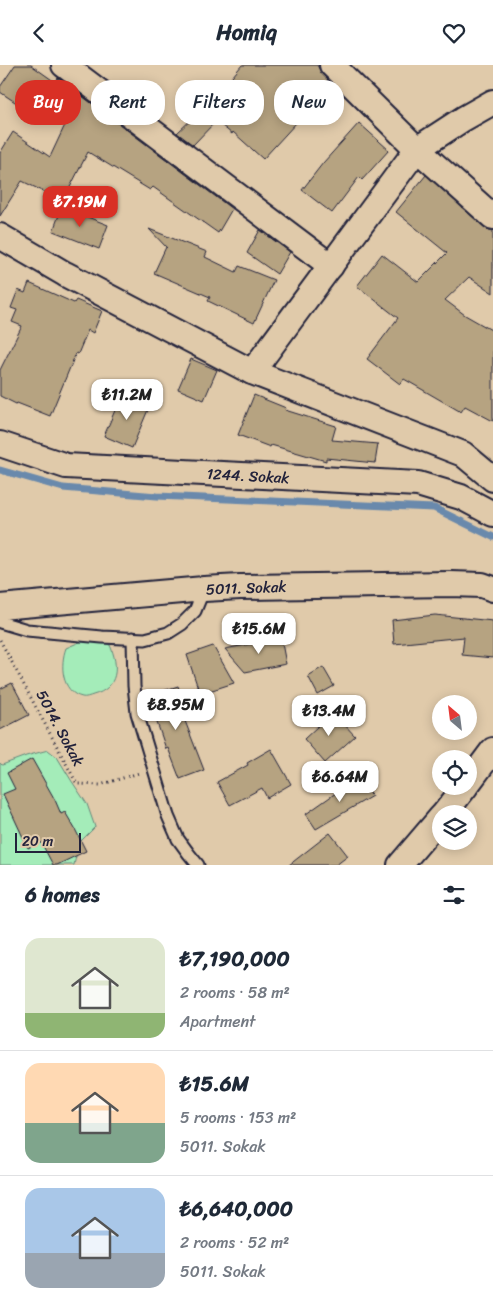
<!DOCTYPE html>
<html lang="en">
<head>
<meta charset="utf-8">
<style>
	:root { --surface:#fff; --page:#f2f2f3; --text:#1f2937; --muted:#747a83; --line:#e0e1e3; --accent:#d93025 }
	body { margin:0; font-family:Sriracha,sans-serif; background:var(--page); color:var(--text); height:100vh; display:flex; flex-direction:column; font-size:19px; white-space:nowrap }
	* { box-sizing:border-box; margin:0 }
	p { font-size:16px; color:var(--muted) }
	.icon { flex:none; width:28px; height:28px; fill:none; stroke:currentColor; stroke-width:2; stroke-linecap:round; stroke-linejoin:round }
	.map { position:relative; height:800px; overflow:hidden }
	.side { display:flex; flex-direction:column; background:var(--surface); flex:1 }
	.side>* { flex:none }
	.top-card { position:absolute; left:15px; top:15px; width:464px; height:45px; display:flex; gap:10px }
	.needle { width:32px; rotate:332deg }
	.fabs { position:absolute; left:432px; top:630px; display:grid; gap:10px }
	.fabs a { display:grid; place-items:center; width:45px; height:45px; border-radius:50%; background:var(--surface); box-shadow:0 2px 12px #0003; font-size:25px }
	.scale { position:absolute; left:15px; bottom:12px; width:66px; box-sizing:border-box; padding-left:5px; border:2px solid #22223b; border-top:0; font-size:14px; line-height:18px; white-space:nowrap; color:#22223b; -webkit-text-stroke:4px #e0caaa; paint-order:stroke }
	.price { position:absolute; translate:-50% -42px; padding:0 11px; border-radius:10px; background:#fff; color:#222; font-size:16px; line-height:32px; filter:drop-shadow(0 1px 2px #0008) }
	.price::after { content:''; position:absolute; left:50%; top:30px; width:15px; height:11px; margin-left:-8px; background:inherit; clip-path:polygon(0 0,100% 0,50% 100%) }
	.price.on { background:var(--accent); color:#fff }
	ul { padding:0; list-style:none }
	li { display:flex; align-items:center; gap:15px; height:125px; padding:0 25px }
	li+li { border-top:1px solid var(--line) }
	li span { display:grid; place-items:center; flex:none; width:140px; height:100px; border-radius:15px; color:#555 }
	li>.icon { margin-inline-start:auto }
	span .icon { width:60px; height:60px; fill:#fffc; stroke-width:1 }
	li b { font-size:21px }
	h2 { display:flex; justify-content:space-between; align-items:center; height:60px; padding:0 25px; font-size:21px }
	.pill { padding:0 18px; border-radius:20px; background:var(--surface); box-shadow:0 2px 12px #0003; font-size:18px; line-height:45px }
	.pill.on { background:var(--accent); color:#fff }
	header { display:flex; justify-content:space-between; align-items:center; height:65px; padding:0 25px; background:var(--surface); font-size:22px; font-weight:700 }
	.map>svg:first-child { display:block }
	.green { fill:#a4ecb9; stroke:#63877a }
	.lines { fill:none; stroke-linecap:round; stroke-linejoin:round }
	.stream { stroke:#6989ac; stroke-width:7 }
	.building { fill:#b6a381; stroke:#22223b }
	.service-casing { stroke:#22223b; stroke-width:15 }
	.minor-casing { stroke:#22223b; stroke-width:28 }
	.path { stroke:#22223b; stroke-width:3; stroke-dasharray:1 4; stroke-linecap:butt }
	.service { stroke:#e0caaa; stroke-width:11 }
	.minor { stroke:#e0caaa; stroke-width:24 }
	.labels { text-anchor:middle; stroke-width:4; stroke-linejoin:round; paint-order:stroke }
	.street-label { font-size:15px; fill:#22223b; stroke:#e0caaa }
</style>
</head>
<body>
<header><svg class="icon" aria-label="back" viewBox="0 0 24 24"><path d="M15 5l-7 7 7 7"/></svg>Homiq<svg class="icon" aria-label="heart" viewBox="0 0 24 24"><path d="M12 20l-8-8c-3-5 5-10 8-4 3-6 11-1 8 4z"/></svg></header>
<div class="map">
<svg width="493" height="800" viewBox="0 0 493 800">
	<rect width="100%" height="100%" fill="#e0caaa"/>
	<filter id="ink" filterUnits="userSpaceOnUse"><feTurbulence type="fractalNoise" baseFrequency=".02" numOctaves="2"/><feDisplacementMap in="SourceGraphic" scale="10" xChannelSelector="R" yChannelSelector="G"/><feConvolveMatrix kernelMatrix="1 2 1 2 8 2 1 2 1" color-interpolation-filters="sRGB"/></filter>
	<g filter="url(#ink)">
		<g class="green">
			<path d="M82,576H96L110,580C119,601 119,623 93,630C90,631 85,633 82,632C61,627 60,599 66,583Z"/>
			<path d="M48,685L57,692L71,715L87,739L95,762L79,778L74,800H0V698L2,700L26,691Z"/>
		</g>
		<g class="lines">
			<path class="stream" d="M0,405L63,423L157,431L434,443L493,472"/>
		</g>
		<g class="building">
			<path d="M15,0H31L55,17L58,13L232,144L218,168L153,122L150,125L88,87L63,136L22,116L0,151V88L13,67L50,92L65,60L27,32L21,41L0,27V22Z"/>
			<path d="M242,0H317L322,9L328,15L290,51L297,57L263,94L233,67L232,69L216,56L193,80L177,68L196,50L199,52Z"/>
			<path d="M359,58L389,85L362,115L359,112L332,148L302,125L323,98Z"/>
			<path d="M426,110L484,162L490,165H493V228L469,212L445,235L465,250L493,266V356L465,341L461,347L404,314L400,319L367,294L398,253L357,221L382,189L418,217L447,188L396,147Z"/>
			<path d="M62,142L108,160L99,184L53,166Z"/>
			<path d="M149,164L207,187L205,192L236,207L239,201L274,215L254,258L208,236L210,232L154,208L166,182L167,183Z"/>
			<path d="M260,165L290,187L277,209L247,188Z"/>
			<path d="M29,218L74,238L76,235L102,246L93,268L88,265L78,289L76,288L50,351L17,338L16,339L0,331V305L22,261L12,257L17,245L11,243L18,225L25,228Z"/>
			<path d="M191,294L217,305L204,335L178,324Z"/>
			<path d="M122,329L150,340L132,383L104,371Z"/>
			<path d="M254,330L286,343L285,345L336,361L332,375L378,379L375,398L326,393V396L271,380L270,382L238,370Z"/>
			<path d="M435,550L493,556V593L462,590L464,572L394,579L392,555Z"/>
			<path d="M281,573L286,599L245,607L225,584Z"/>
			<path d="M213,581L234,618L200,629L187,590Z"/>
			<path d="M323,602L334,621L318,630L308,611Z"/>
			<path d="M12,618L29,650L0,665V624Z"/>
			<path d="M178,621L190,655L185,656L204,705L180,714L168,683L166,684L148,631Z"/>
			<path d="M333,647L355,671L325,698L304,674Z"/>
			<path d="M271,684L291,719L267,733L262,723L230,740L217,717L248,700L247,698Z"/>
			<path d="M32,694L55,735L61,749L65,747L75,764L86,786L57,800H53L41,777L28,783L3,729L15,724L7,708Z"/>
			<path d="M360,711L372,731L316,764L306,749Z"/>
			<path d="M330,768L348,791L336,800H289Z"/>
		</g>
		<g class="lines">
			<defs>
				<g id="service">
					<path d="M0,557L27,565L102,572L145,574L168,568L182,559L195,546L204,524"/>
					<path d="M133,573L134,621L137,648L168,751L178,774L189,789L198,800"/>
				</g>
				<g id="minor">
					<path d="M64,0L331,201"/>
					<path d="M332,0L417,84L493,152"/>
					<path d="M0,171L65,209L252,307L463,389L493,414"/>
					<path d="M252,307L417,84L463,54L493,37"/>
					<path d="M0,379L66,401L418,419L461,432L493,449"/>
					<path d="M0,542L204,524L240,522L451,519L482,520L493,524"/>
					<path d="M469,717L493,685"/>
					<path d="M444,749L466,721"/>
					<path d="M400,800L441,752"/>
				</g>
			</defs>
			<use href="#service" class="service-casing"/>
			<use href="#minor" class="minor-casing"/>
			<path class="path" d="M0,575L77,719L100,720L139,708"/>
			<use href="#service" class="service"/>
			<use href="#minor" class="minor"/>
		</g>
	</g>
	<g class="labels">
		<g class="street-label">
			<text transform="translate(248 411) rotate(3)" y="5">1244. Sokak</text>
			<text transform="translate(246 523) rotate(-2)" y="5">5011. Sokak</text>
			<text transform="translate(60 663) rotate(62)" y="5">5014. Sokak</text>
		</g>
	</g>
</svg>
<div class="fabs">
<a><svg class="needle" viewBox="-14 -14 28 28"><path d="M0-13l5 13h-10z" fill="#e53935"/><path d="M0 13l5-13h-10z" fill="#747a83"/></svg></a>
<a><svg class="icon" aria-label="locate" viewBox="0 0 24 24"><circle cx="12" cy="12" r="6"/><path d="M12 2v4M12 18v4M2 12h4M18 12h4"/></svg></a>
<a><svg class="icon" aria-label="layers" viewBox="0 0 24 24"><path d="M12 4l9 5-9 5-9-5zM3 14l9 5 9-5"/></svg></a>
</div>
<div class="scale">20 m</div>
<b class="price on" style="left:80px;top:163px">₺7.19M</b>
<b class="price" style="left:127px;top:356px">₺11.2M</b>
<b class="price" style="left:259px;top:590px">₺15.6M</b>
<b class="price" style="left:176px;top:666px">₺8.95M</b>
<b class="price" style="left:329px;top:672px">₺13.4M</b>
<b class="price" style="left:340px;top:738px">₺6.64M</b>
<div class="top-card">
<a class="pill on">Buy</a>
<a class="pill">Rent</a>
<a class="pill">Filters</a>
<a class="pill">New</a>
</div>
</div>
<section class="side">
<h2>6 homes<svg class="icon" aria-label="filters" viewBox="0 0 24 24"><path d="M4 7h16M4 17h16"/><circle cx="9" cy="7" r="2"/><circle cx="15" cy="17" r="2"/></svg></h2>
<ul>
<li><span style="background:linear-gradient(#dfe7d0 75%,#8fb573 0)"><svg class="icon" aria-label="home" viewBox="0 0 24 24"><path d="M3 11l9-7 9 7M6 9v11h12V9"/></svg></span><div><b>₺7,190,000</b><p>2 rooms · 58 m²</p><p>Apartment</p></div></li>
<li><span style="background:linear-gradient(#ffd9b3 60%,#7fa58c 0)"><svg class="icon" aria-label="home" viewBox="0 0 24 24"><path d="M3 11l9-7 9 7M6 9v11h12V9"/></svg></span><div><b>₺15.6M</b><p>5 rooms · 153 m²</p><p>5011. Sokak</p></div></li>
<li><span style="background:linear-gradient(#a9c7e8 65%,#9aa5b1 0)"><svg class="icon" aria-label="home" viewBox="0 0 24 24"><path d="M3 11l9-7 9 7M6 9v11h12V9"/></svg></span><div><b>₺6,640,000</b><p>2 rooms · 52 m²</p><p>5011. Sokak</p></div></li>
</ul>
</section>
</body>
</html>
